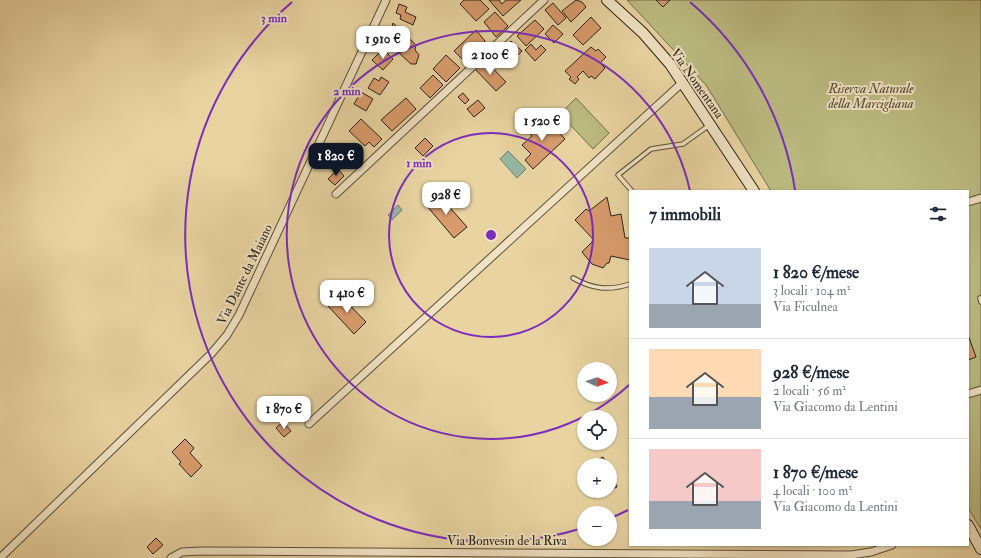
<!DOCTYPE html>
<html lang="it">
<head>
<meta charset="utf-8">
<style>
	:root { --surface:#fff; --page:#f2f2f3; --text:#1f2937; --muted:#747a83; --line:#e0e1e3; --accent:#111827 }
	body { margin:0; font-family:"IM FELL Double Pica",serif; background:var(--page); color:var(--text); height:100vh; display:flex; flex-direction:column; font-size:15px; white-space:nowrap }
	* { box-sizing:border-box; margin:0 }
	p { font-size:13px; color:var(--muted) }
	.icon { flex:none; width:22px; height:22px; fill:none; stroke:currentColor; stroke-width:2; stroke-linecap:round; stroke-linejoin:round }
	.map { position:relative; flex:1; overflow:hidden }
	.drawer { position:absolute; left:629px; top:190px; width:340px; height:356px; display:flex; flex-direction:column; background:var(--surface); border-radius:0px; box-shadow:0 1px 3px #0004 }
	.drawer>* { flex:none }
	.needle { width:26px; rotate:93deg }
	.buttons { position:absolute; left:577px; top:362px; display:grid; gap:8px }
	.buttons a { display:grid; place-items:center; width:40px; height:40px; border-radius:50%; background:var(--surface); box-shadow:0 1px 3px #0004; font-size:20px }
	.price { position:absolute; translate:-50% -34px; padding:0 9px; border-radius:8px; background:#fff; color:#222; font-size:13px; line-height:26px; filter:drop-shadow(0 1px 2px #0008) }
	.price::after { content:''; position:absolute; left:50%; top:24px; width:12px; height:9px; margin-left:-6px; background:inherit; clip-path:polygon(0 0,100% 0,50% 100%) }
	.price.active { background:var(--accent); color:#fff }
	ul { padding:0; list-style:none }
	li { display:flex; align-items:center; gap:12px; height:100px; padding:0 20px }
	li+li { border-top:1px solid var(--line) }
	li span { display:grid; place-items:center; flex:none; width:112px; height:80px; border-radius:0px; color:#555 }
	li>.icon { margin-inline-start:auto }
	span .icon { width:48px; height:48px; fill:#fffc; stroke-width:1 }
	li b { font-size:17px }
	h2 { display:flex; justify-content:space-between; align-items:center; height:48px; padding:0 20px; font-size:17px }
	.map>svg:first-child { display:block }
	.green { fill:#bbbb81; stroke:#736e4c }
	.water { fill:#97b8a5; stroke:#6c7c6c }
	.building { fill:#d89b6d; stroke:#2b2216 }
	.lines { fill:none; stroke-linecap:round; stroke-linejoin:round }
	.lane-casing { stroke:#5a4e39; stroke-width:5.5 }
	.street-casing { stroke:#5a4e39; stroke-width:9 }
	.secondary-casing { stroke:#2b2216; stroke-width:12 }
	.lane { stroke:#f0e2c2; stroke-width:3.5 }
	.street { stroke:#f0e2c2; stroke-width:7 }
	.secondary { stroke:#f0e2c2; stroke-width:10 }
	.ring { fill:none; stroke:#7b2cbf; stroke-width:2 }
	.labels { text-anchor:middle; stroke-width:4; stroke-linejoin:round; paint-order:stroke }
	.street-label { font-size:13px; fill:#2b2216; stroke:#f0e2c2 }
	.park-label { font-size:13px; font-style:italic; fill:#4f4831; stroke:#f0e2c2 }
	.centre { fill:#7b2cbf; stroke:#f0e2c2; stroke-width:2 }
	.ring-label { font-size:12px; text-anchor:middle; font-weight:bold; fill:#7b2cbf; stroke:#f0e2c2; stroke-width:4; stroke-linejoin:round; paint-order:stroke }
</style>
</head>
<body>
<div class="map">
<svg width="981" height="558" viewBox="0 0 981 558">
	<rect width="100%" height="100%" fill="#e8d3a1"/>
	<filter id="stains"><feTurbulence type="fractalNoise" baseFrequency=".005" numOctaves="4"/><feColorMatrix values="0 0 0 0 .2 0 0 0 0 .09 0 0 0 0 .02 0 0 0 .5 -.17"/></filter>
	<radialGradient id="worn" r=".72"><stop offset=".6" stop-color="#630" stop-opacity="0"/><stop offset="1" stop-color="#630" stop-opacity=".3"/></radialGradient>
	<g class="green">
		<path d="M627,0H981V529L968,508V191H771L706,85Z"/>
		<path d="M576,98L609,133L593,149L560,114Z"/>
	</g>
	<g class="water">
		<path d="M508,151L526,169L517,178L500,159Z"/>
		<path d="M398,205L402,210L392,220L388,215Z"/>
	</g>
	<g class="building">
		<path d="M464,0H480L489,9L476,21L460,4Z"/>
		<path d="M489,0H499L502,4L506,0H521L503,16Z"/>
		<path d="M576,0L582,2L586,7L571,22L562,11Z"/>
		<path d="M656,0H670L663,7Z"/>
		<path d="M553,3L566,18L558,25L545,10Z"/>
		<path d="M399,4L407,7L405,12L416,17L413,25L400,19L401,15L396,13Z"/>
		<path d="M495,12L508,26L496,37L484,22Z"/>
		<path d="M591,17L601,28L583,45L573,35Z"/>
		<path d="M535,20L544,29L526,46L517,36Z"/>
		<path d="M393,23L416,45L415,50L419,55L416,64H411L398,52L399,43L390,35Z"/>
		<path d="M553,25L563,34L554,43L545,34Z"/>
		<path d="M476,30L485,41L464,61L454,51Z"/>
		<path d="M511,41L522,51L511,62L501,52Z"/>
		<path d="M531,44L536,50L541,45L546,50L535,61L525,50Z"/>
		<path d="M591,47L596,51L598,49L606,57L600,63L605,68L595,79L591,76L589,78L583,71L577,77L579,79L575,84L569,79L571,77L565,71Z"/>
		<path d="M383,49L393,59L383,70L372,60Z"/>
		<path d="M446,55L460,68L446,82L433,69Z"/>
		<path d="M485,60L506,82L496,91L475,69Z"/>
		<path d="M433,75L443,85L430,98L420,88Z"/>
		<path d="M381,77L389,82L380,95L368,88L374,78L379,81Z"/>
		<path d="M361,92L373,99L366,111L354,104Z"/>
		<path d="M463,93L469,100L465,104L458,97Z"/>
		<path d="M406,98L416,109L392,131L381,120Z"/>
		<path d="M478,100L485,108L474,117L467,109Z"/>
		<path d="M549,117L558,127L556,129L565,139L533,169L525,160L531,154L522,145L532,136L528,131L533,126L536,129Z"/>
		<path d="M361,119L382,139L374,147L369,142L365,146L349,131Z"/>
		<path d="M425,138L433,146L423,156L415,148Z"/>
		<path d="M338,169L344,176L335,185L328,179Z"/>
		<path d="M438,194L467,227L454,238L426,205Z"/>
		<path d="M607,197L611,216L621,214L625,238H630V260L611,256L609,263H607L603,268L592,264L582,252L594,240L575,220L586,209L589,211Z"/>
		<path d="M340,295L366,322L354,334L328,306Z"/>
		<path d="M968,335L976,357L968,360Z"/>
		<path d="M301,404L308,412L302,418L295,410Z"/>
		<path d="M283,422L291,431L284,437L276,428Z"/>
		<path d="M185,439L194,448L190,453L202,466L191,477L179,464L181,462L172,452Z"/>
		<path d="M603,457L607,465H586Z"/>
		<path d="M584,466V476L580,468Z"/>
		<path d="M610,472L617,487L610,490Z"/>
		<path d="M591,491H609L594,498Z"/>
		<path d="M156,538L163,545L153,554L147,547Z"/>
	</g>
	<g class="lines">
		<defs>
			<g id="lane">
				<path d="M632,191L618,175L651,149L683,144L708,126"/>
				<path d="M573,278C592,289 609,291 630,284"/>
				<path d="M980,298L981,302"/>
			</g>
			<g id="street">
				<path d="M336,194L544,0"/>
				<path d="M968,202L981,198"/>
				<path d="M968,394L981,390"/>
				<path d="M309,424L683,82"/>
				<path d="M0,558L211,354L227,335L239,315L386,0"/>
				<path d="M171,558L182,552L202,551L851,555L871,552L892,545"/>
			</g>
			<g id="secondary">
				<path d="M607,0L643,33L670,64L754,191"/>
				<path d="M968,525L981,549"/>
			</g>
		</defs>
		<use href="#lane" class="lane-casing"/>
		<use href="#street" class="street-casing"/>
		<use href="#secondary" class="secondary-casing"/>
		<use href="#lane" class="lane"/>
		<use href="#street" class="street"/>
		<use href="#secondary" class="secondary"/>
	</g>
	<g class="ring">
		<circle cx="491" cy="235" r="102"/>
		<path d="M629 385A204 204 0 1 1 690 191"/>
		<path d="M628 510A307 307 0 0 1 611 518M583 528A307 307 0 0 1 292 2M690 2A307 307 0 0 1 795 190"/>
	</g>
	<g class="labels">
		<g class="street-label">
			<text transform="translate(698 83) rotate(55)" y="5">Via Nomentana</text>
			<text transform="translate(244 274) rotate(-64)" y="5">Via Dante da Maiano</text>
			<text x="507" y="545">Via Bonvesin de la Riva</text>
		</g>
		<g class="park-label">
			<text x="871" y="93">Riserva Naturale<tspan x="871" dy="15">della Marcigliana</tspan></text>
		</g>
	</g>
	<circle cx="491" cy="235" r="6" class="centre"/>
	<g class="ring-label">
		<text x="274" y="22">3 min</text>
		<text x="347" y="95">2 min</text>
		<text x="419" y="167">1 min</text>
	</g>
	<rect width="100%" height="100%" filter="url(#stains)"/>
	<rect width="100%" height="100%" fill="url(#worn)"/>
</svg>
<div class="buttons">
<a><svg class="needle" viewBox="-14 -14 28 28"><path d="M0-13l5 13h-10z" fill="#e53935"/><path d="M0 13l5-13h-10z" fill="#747a83"/></svg></a>
<a><svg class="icon" aria-label="locate" viewBox="0 0 24 24"><circle cx="12" cy="12" r="6"/><path d="M12 2v4M12 18v4M2 12h4M18 12h4"/></svg></a>
<a>+</a>
<a>−</a>
</div>
<b class="price" style="left:383px;top:60px">1 910 €</b>
<b class="price" style="left:490px;top:76px">2 100 €</b>
<b class="price" style="left:542px;top:142px">1 520 €</b>
<b class="price active" style="left:336px;top:177px">1 820 €</b>
<b class="price" style="left:446px;top:216px">928 €</b>
<b class="price" style="left:347px;top:314px">1 410 €</b>
<b class="price" style="left:284px;top:430px">1 870 €</b>
<section class="drawer">
<h2>7 immobili<svg class="icon" aria-label="filters" viewBox="0 0 24 24"><path d="M4 7h16M4 17h16"/><circle cx="9" cy="7" r="2"/><circle cx="15" cy="17" r="2"/></svg></h2>
<ul>
<li><span style="background:linear-gradient(#c9d6e8 70%,#9aa5b1 0)"><svg class="icon" aria-label="home" viewBox="0 0 24 24"><path d="M3 11l9-7 9 7M6 9v11h12V9"/></svg></span><div><b>1 820 €/mese</b><p>3 locali · 104 m²</p><p>Via Ficulnea</p></div></li>
<li><span style="background:linear-gradient(#ffd9b3 60%,#9aa5b1 0)"><svg class="icon" aria-label="home" viewBox="0 0 24 24"><path d="M3 11l9-7 9 7M6 9v11h12V9"/></svg></span><div><b>928 €/mese</b><p>2 locali · 56 m²</p><p>Via Giacomo da Lentini</p></div></li>
<li><span style="background:linear-gradient(#f6c9c9 65%,#9aa5b1 0)"><svg class="icon" aria-label="home" viewBox="0 0 24 24"><path d="M3 11l9-7 9 7M6 9v11h12V9"/></svg></span><div><b>1 870 €/mese</b><p>4 locali · 100 m²</p><p>Via Giacomo da Lentini</p></div></li>
</ul>
</section>
</div>
</body>
</html>
